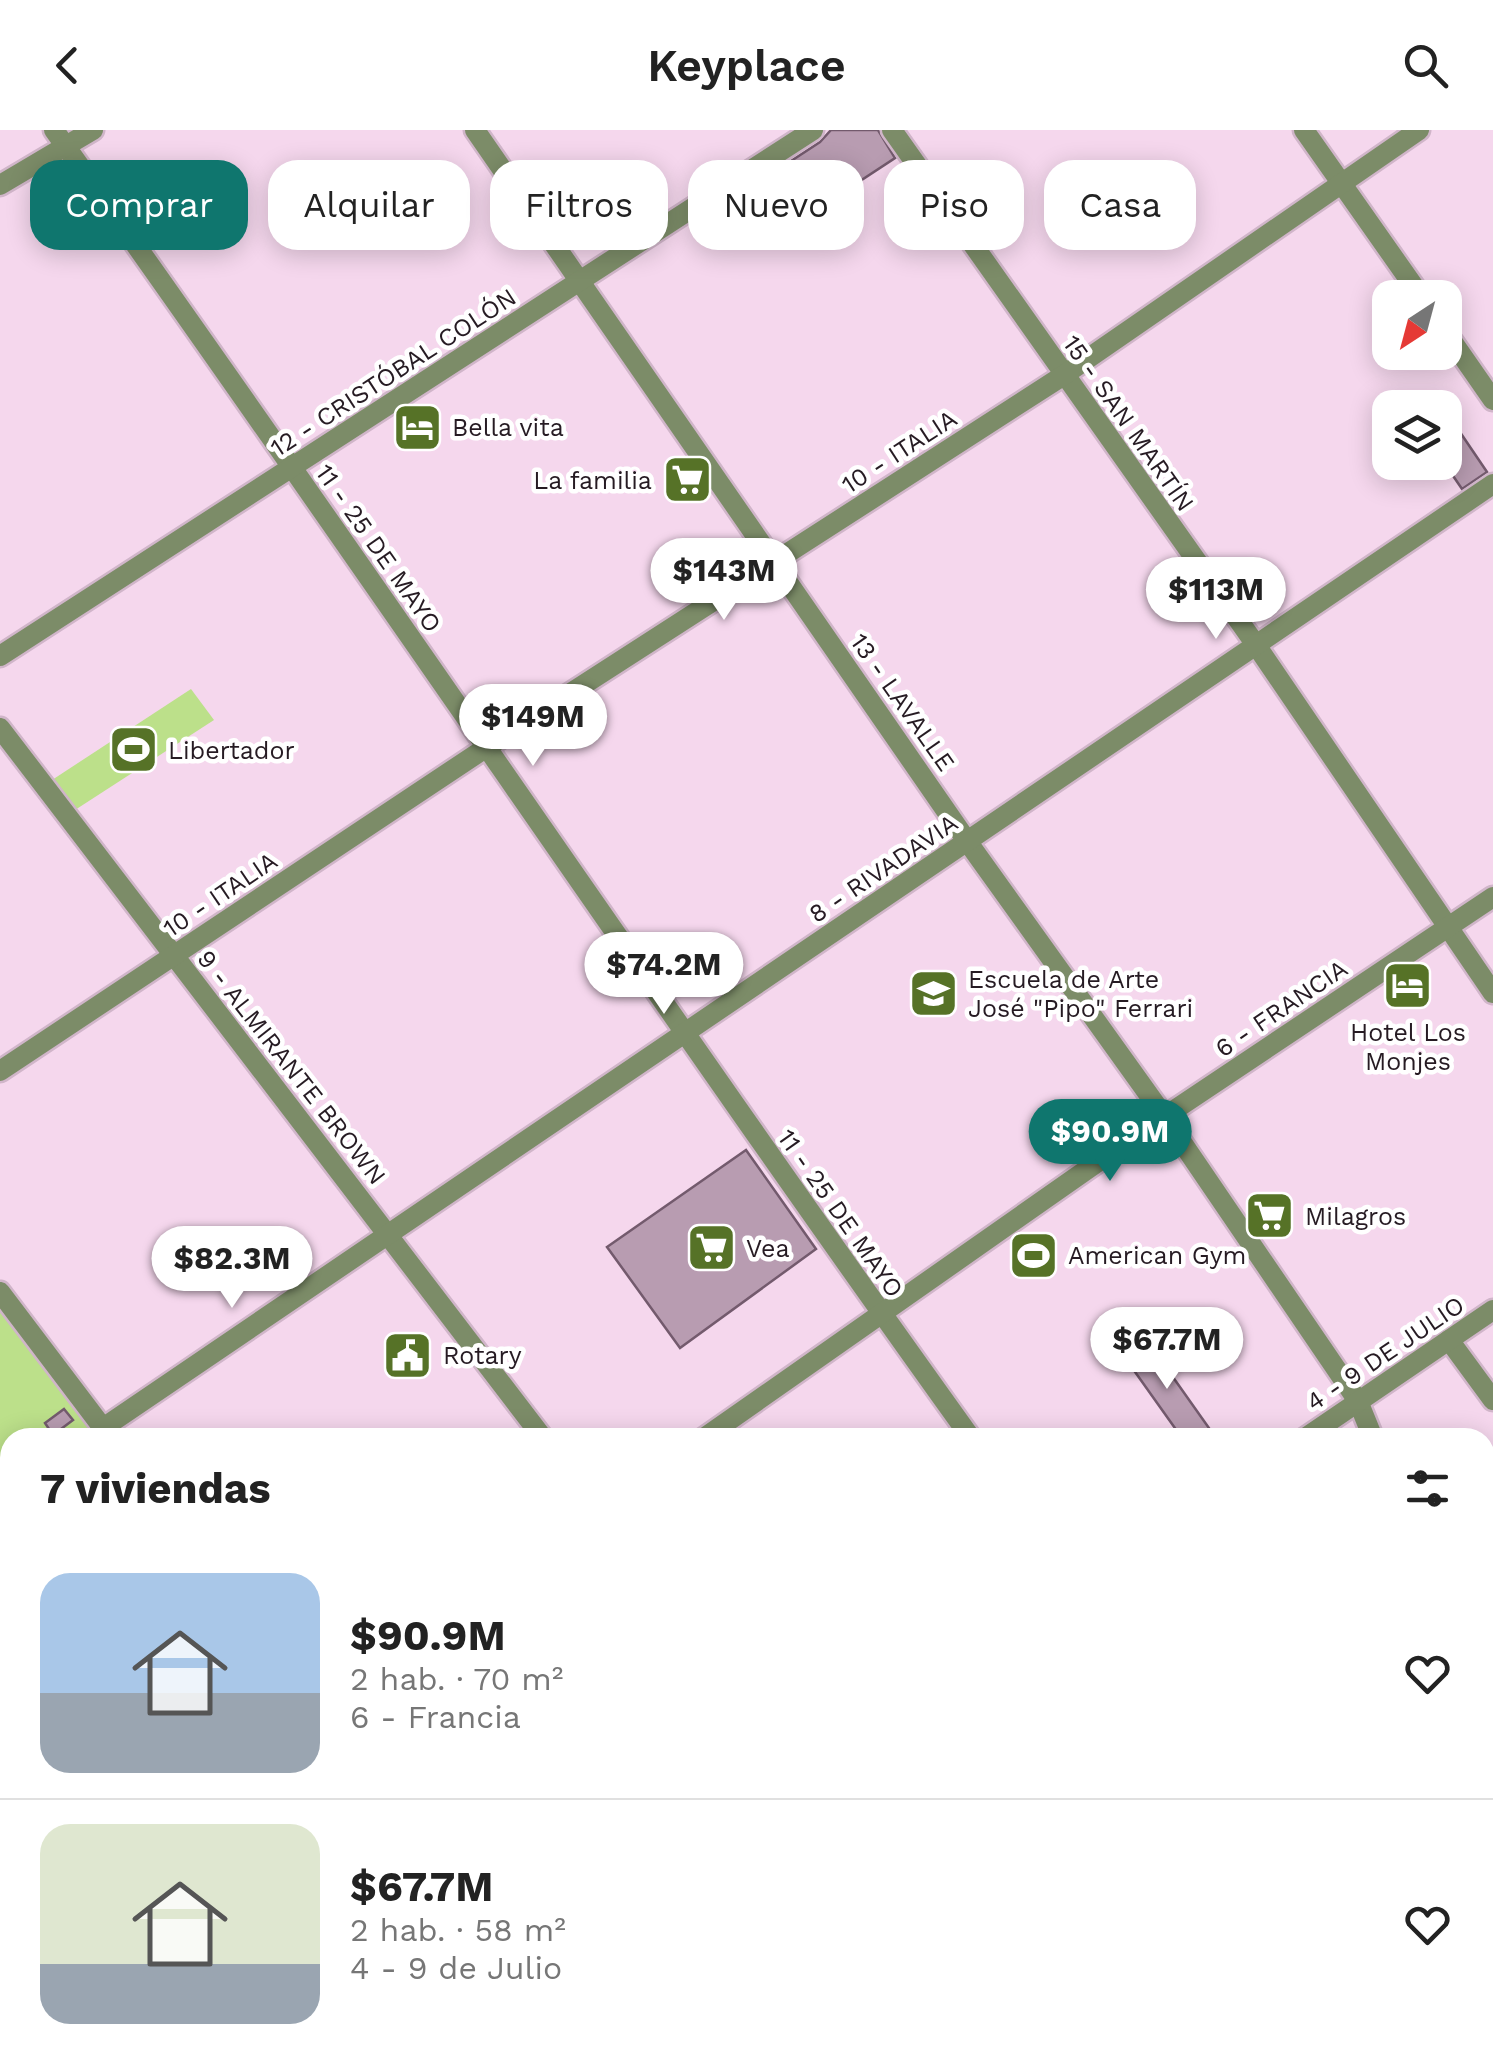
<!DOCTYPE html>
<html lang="es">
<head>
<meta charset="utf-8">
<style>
	:root { --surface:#fff; --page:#f6f6f6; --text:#222; --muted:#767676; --line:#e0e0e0; --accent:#0f766e }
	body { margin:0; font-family:"Work Sans",sans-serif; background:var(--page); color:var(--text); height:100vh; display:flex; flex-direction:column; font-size:38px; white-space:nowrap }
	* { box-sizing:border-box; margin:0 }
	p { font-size:32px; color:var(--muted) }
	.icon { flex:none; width:55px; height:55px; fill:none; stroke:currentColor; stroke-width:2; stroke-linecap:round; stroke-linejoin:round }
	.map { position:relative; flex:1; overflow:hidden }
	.panel { position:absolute; left:0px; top:1298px; width:1495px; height:642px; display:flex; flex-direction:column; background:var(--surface); border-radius:30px 30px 0 0; box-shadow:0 5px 25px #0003 }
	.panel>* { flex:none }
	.top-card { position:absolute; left:30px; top:30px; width:1435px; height:90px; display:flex; gap:20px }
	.needle { width:65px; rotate:216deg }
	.controls { position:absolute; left:1372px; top:150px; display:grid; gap:20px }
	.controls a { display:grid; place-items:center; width:90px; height:90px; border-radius:20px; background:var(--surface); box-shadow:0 5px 25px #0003; font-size:50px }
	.price { position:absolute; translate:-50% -85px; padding:0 22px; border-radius:35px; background:#fff; color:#222; font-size:32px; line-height:65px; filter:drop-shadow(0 2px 5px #0008) }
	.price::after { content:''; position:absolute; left:50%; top:60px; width:30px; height:22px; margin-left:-15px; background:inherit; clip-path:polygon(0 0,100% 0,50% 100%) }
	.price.on { background:var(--accent); color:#fff }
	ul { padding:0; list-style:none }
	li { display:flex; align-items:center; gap:30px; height:250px; padding:0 40px }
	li+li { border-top:2px solid var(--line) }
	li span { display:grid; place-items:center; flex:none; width:280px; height:200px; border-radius:30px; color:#555 }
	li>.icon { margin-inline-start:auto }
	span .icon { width:120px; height:120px; fill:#fffc; stroke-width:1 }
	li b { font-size:42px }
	h2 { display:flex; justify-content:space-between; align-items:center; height:120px; padding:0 40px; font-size:42px }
	.pill { padding:0 35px; border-radius:30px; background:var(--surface); box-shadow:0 5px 25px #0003; font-size:35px; line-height:90px }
	.pill.on { background:var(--accent); color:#fff }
	header { display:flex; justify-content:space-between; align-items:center; height:130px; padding:0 40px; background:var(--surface); font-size:45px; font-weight:600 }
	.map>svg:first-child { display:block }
	.green { fill:#bce08a }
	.building { fill:#b89cb1; stroke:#735a6d; stroke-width:2.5 }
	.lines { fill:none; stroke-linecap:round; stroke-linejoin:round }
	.minor-casing { stroke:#d0b5c9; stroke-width:25 }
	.major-casing { stroke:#d0b5c9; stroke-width:30 }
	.minor { stroke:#7c8c68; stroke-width:20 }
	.major { stroke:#30450a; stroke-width:25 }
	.labels { text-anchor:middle; stroke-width:9; stroke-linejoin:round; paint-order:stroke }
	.street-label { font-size:25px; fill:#261b23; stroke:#fff }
	.poi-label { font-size:25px; fill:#261b23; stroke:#fff; text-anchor:start }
</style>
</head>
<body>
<header><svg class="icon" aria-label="back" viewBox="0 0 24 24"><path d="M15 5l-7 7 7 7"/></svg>Keyplace<svg class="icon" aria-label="search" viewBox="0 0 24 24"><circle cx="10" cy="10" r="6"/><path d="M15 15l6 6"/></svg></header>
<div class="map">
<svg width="1493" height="1938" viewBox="0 0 1493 1938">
	<rect width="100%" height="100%" fill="#f5d7ed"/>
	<g class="green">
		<path d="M191,559L214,590L75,680L52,650Z"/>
		<path d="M0,1180L97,1307L10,1308V1764L0,1771Z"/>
		<path d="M1493,1794V1938H1295L1306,1930H1485V1800Z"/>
		<path d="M424,1930H544L533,1938H412Z"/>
	</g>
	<g class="building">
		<path d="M831,0H878L895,28L790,97L759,52L820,12Z"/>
		<path d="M1445,280L1487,342L1462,359L1445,334Z"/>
		<path d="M746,1020L816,1119L680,1218L607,1117Z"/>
		<path d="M1146,1209L1216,1308H1182L1123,1225Z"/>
		<path d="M64,1279L73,1290L53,1305L45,1293Z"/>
	</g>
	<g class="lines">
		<defs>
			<g id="minor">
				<path d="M54,0C364,433 660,875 971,1308"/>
				<path d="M475,0L967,711L1164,986L1358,1271L1373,1308"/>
				<path d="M892,0L1256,515L1493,863"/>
				<path d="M1304,0L1422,168"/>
				<path d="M0,55L93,0"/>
				<path d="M1445,201L1493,270"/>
				<path d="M0,526L813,0"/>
				<path d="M0,598L543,1308"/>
				<path d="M0,941L487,617L1064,245L1419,0"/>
				<path d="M0,1162L109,1306"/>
				<path d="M1449,1210L1493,1270"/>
				<path d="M103,1298L1493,354"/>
				<path d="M704,1308L1122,1015L1493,767"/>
				<path d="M1305,1308L1493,1180"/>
				<path d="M1485,1341L1493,1336"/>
				<path d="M1485,1459L1493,1468"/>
				<path d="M1485,1582L1493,1576"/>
				<path d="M0,1777L10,1771"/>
				<path d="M1485,1809L1493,1803"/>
				<path d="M1485,1928L1493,1926"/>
				<path d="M150,1930L156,1938"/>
				<path d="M1013,1930L1019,1938"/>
				<path d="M1324,1930L1340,1938"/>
				<path d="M1402,1930L1406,1938"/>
				<path d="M1447,1930H1468"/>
				<path d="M387,1938L399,1930"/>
				<path d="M564,1938L576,1930"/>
				<path d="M689,1938L701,1930"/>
				<path d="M983,1938L994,1930"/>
				<path d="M1384,1938L1385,1930"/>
			</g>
			<path id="major" d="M620,1938L632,1930"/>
		</defs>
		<use href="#minor" class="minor-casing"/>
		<use href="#major" class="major-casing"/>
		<use href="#minor" class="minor"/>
		<use href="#major" class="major"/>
	</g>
	<defs>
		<symbol id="hotel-square" viewBox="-11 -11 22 22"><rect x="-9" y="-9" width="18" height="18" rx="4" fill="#567227" stroke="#fff"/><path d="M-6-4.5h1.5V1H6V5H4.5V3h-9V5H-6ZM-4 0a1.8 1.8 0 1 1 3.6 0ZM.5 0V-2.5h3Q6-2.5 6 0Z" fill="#fff"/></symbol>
		<symbol id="supermarket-square" viewBox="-11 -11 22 22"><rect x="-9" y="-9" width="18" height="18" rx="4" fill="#567227" stroke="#fff"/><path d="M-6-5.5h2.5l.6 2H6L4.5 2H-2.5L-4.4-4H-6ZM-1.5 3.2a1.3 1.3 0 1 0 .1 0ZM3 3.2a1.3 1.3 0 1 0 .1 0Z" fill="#fff"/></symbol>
		<symbol id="stadium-square" viewBox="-11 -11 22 22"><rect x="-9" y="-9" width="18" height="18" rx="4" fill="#567227" stroke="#fff"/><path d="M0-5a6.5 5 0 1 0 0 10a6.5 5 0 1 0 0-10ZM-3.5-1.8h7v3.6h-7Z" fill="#fff"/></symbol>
		<symbol id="university-square" viewBox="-11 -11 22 22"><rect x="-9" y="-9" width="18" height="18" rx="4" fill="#567227" stroke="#fff"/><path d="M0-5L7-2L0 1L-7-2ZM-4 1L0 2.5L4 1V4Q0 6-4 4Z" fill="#fff"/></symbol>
		<symbol id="civic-square" viewBox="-11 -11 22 22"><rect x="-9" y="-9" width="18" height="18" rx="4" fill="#567227" stroke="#fff"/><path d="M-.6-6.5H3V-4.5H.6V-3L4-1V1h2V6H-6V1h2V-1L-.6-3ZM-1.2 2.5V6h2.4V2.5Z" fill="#fff"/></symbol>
	</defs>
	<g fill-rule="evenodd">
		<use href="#hotel-square" x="390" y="270" width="55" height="55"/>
		<use href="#supermarket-square" x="660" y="322" width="55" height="55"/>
		<use href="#stadium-square" x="106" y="592" width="55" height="55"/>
		<use href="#hotel-square" x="1380" y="828" width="55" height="55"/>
		<use href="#university-square" x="906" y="836" width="55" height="55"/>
		<use href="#supermarket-square" x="1242" y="1058" width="55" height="55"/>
		<use href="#supermarket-square" x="684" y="1090" width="55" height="55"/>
		<use href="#stadium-square" x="1006" y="1098" width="55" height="55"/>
		<use href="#civic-square" x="380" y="1198" width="55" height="55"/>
	</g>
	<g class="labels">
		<g class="street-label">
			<text transform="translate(393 242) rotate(-33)" y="9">12 - CRISTÓBAL COLÓN</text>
			<text transform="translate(1129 293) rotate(55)" y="9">15 - SAN MARTÍN</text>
			<text transform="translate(899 321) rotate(-33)" y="9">10 - ITALIA</text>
			<text transform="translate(379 418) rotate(55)" y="9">11 - 25 DE MAYO</text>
			<text transform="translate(903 572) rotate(55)" y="9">13 - LAVALLE</text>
			<text transform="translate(883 738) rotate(-34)" y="9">8 - RIVADAVIA</text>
			<text transform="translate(220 764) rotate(-34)" y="9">10 - ITALIA</text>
			<text transform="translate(1281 878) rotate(-34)" y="9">6 - FRANCIA</text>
			<text transform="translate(292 937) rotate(52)" y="9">9 - ALMIRANTE BROWN</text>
			<text transform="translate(841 1083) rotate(55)" y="9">11 - 25 DE MAYO</text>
			<text transform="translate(1385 1223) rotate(-34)" y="9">4 - 9 DE JULIO</text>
		</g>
		<g class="poi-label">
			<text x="452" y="306">Bella vita</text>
			<text x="652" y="359" text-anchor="end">La familia</text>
			<text x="168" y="629">Libertador</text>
			<text x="968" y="858">Escuela de Arte<tspan x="968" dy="29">José "Pipo" Ferrari</tspan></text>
			<text x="1408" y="911" text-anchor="middle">Hotel Los<tspan x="1408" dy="29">Monjes</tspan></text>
			<text x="1305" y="1095">Milagros</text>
			<text x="746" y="1127">Vea</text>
			<text x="1068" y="1134">American Gym</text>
			<text x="443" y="1234">Rotary</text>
		</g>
	</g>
</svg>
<div class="controls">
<a><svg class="needle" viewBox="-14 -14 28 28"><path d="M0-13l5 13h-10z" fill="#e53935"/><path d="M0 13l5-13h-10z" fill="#767676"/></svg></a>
<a><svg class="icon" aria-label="layers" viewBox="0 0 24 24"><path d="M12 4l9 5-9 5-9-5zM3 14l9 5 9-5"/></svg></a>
</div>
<b class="price" style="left:724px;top:493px">$143M</b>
<b class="price" style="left:1216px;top:512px">$113M</b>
<b class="price" style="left:533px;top:639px">$149M</b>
<b class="price" style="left:664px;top:887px">$74.2M</b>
<b class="price on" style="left:1110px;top:1054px">$90.9M</b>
<b class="price" style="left:232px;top:1181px">$82.3M</b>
<b class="price" style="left:1167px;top:1262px">$67.7M</b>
<div class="top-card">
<a class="pill on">Comprar</a>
<a class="pill">Alquilar</a>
<a class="pill">Filtros</a>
<a class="pill">Nuevo</a>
<a class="pill">Piso</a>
<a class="pill">Casa</a>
</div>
<section class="panel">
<h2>7 viviendas<svg class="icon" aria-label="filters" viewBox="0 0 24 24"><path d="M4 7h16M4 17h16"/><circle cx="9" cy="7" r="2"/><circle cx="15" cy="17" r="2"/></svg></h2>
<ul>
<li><span style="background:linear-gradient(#a9c7e8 60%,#9aa5b1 0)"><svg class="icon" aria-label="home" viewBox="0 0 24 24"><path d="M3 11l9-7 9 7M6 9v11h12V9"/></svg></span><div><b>$90.9M</b><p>2 hab. · 70 m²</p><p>6 - Francia</p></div><svg class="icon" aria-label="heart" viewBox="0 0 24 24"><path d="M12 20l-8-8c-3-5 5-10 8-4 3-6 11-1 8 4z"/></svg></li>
<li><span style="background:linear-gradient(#dfe7d0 70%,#9aa5b1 0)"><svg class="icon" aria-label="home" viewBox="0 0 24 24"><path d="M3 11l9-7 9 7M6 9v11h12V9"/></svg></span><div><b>$67.7M</b><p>2 hab. · 58 m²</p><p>4 - 9 de Julio</p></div><svg class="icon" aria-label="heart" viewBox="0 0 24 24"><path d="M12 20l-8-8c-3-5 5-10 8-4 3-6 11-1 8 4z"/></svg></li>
</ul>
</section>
</div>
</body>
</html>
